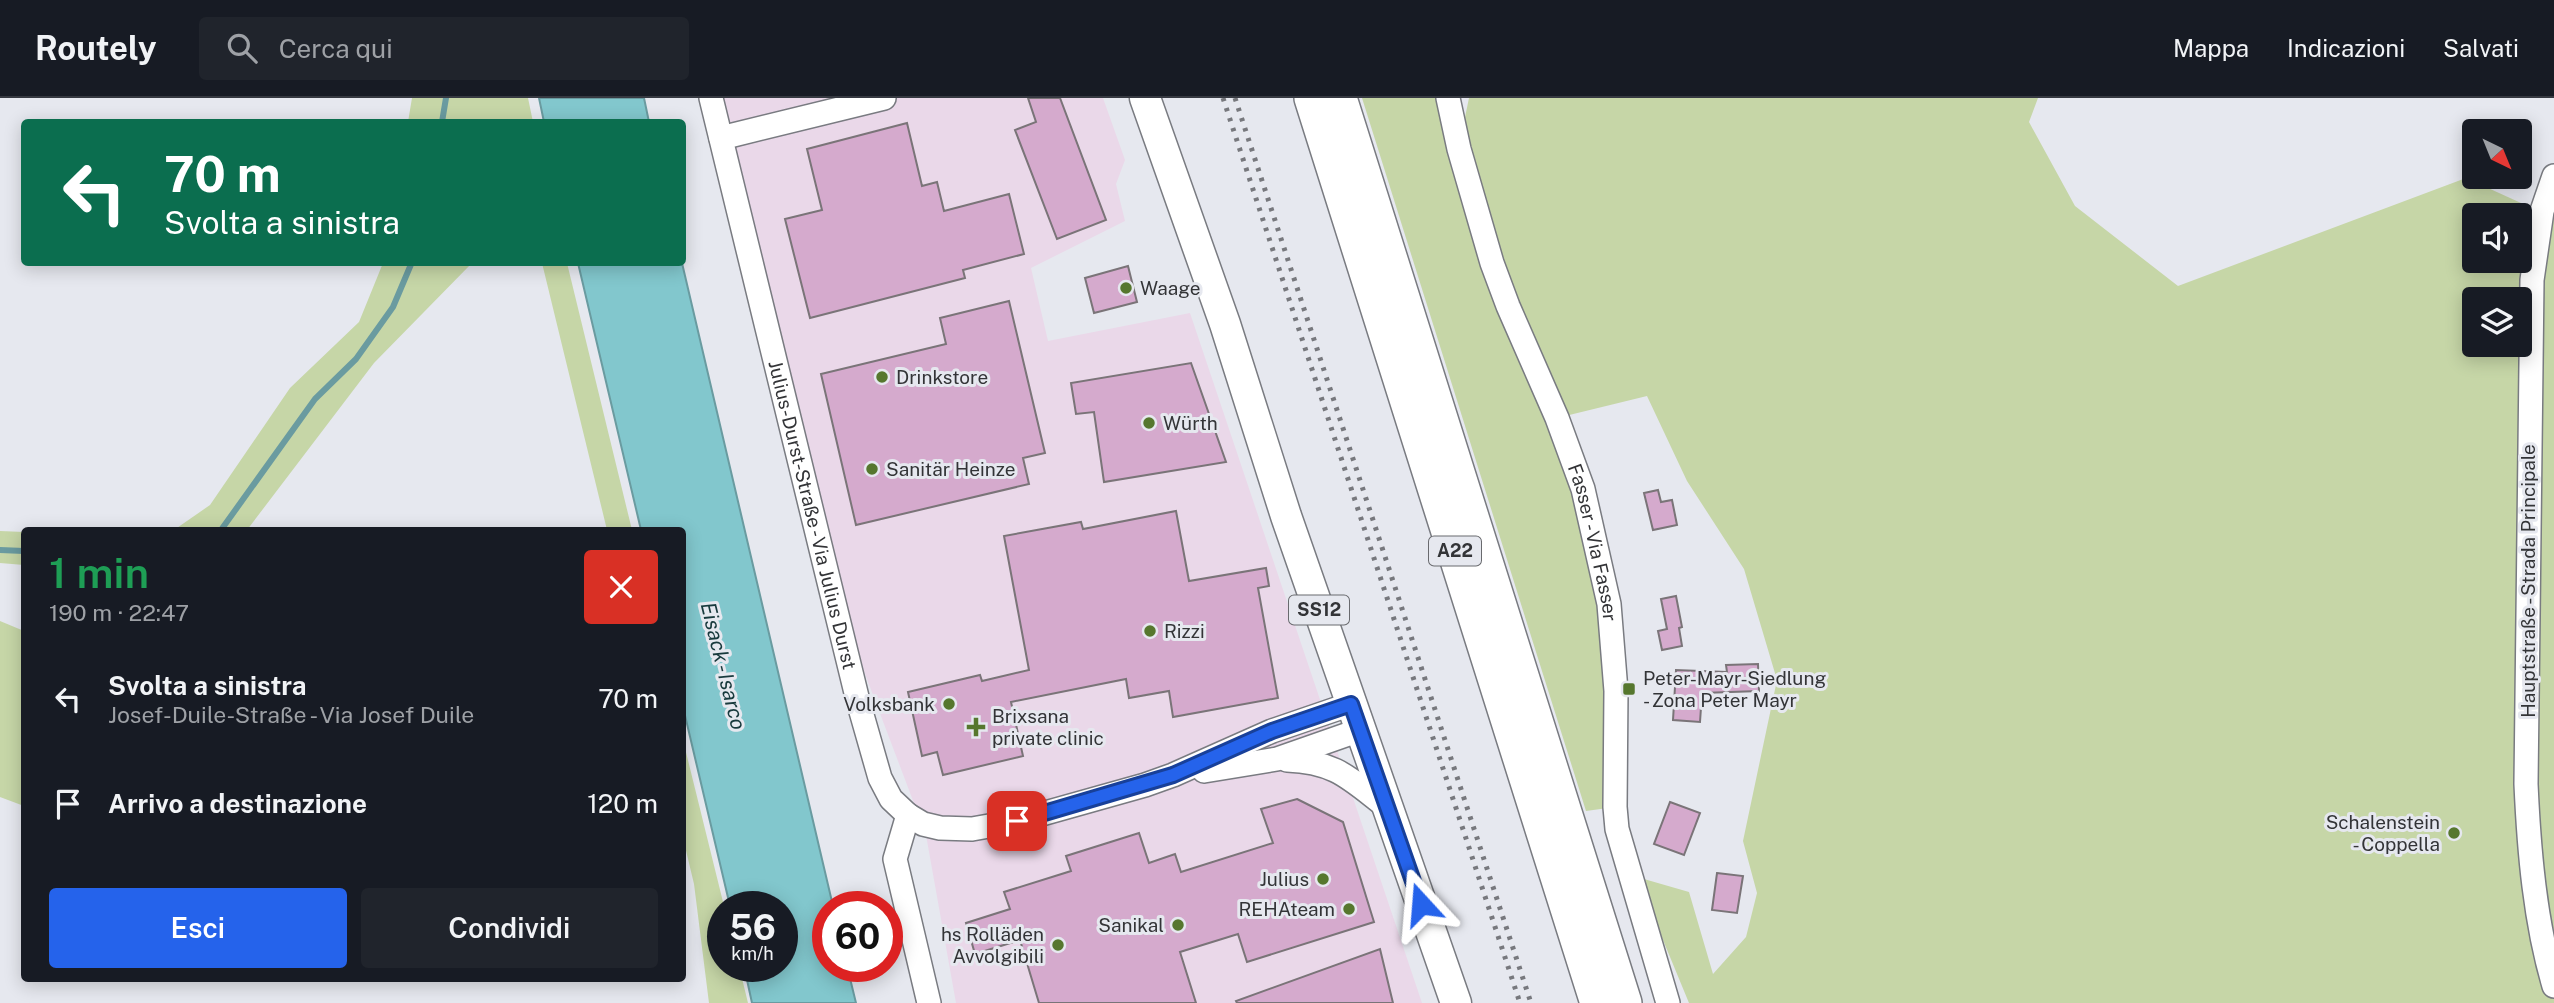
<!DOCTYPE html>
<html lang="it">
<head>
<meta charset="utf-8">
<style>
	:root { --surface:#171b24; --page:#20242c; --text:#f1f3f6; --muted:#9ea1a6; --line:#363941; --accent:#2563eb }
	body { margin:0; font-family:"Public Sans",sans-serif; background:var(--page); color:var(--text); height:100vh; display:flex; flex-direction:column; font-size:26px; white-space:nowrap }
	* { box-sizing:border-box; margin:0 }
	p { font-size:23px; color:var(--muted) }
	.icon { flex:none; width:38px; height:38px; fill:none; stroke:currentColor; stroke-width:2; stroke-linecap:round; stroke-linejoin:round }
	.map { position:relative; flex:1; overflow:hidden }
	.drawer { position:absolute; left:21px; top:429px; width:665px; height:455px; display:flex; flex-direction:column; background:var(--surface); border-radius:7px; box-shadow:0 4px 18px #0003 }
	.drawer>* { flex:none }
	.hud { position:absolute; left:21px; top:21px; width:665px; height:147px; border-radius:7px; box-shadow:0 4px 18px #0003; background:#0b6e4f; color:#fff; overflow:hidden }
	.needle { width:46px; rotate:137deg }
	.controls { position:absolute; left:2462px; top:21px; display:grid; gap:14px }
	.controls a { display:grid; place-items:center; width:70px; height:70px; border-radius:7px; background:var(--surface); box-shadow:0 4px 18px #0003; font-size:35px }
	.speed { position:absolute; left:707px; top:793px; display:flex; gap:14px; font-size:35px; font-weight:700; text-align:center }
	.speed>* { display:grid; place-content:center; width:91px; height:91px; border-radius:50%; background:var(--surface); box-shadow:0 4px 18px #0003; line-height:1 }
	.speed small { font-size:18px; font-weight:400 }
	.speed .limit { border:10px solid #d22; background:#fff; color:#111 }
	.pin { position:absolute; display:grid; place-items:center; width:60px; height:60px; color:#fff; margin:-30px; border-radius:14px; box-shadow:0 4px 10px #0006 }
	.me { position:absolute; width:77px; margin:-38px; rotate:341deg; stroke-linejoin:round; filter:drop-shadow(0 0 5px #0008) }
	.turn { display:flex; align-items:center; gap:24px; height:147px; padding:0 28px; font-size:32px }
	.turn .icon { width:91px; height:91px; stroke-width:2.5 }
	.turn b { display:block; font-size:49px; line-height:60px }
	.round { display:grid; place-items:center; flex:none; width:74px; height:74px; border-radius:7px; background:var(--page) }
	.head { display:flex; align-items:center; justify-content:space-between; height:119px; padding:0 28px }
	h1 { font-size:42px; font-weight:600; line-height:52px; color:#1e9e55 }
	.primary-button { display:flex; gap:14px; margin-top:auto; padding:14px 28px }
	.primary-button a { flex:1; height:80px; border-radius:7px; background:var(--accent); color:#fff; font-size:28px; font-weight:600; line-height:80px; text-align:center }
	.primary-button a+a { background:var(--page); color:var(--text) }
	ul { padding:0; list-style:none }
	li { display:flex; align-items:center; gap:21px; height:105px; padding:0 28px }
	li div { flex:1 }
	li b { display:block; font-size:26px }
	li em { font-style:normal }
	header { display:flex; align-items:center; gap:42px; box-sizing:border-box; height:98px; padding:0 35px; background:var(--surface); border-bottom:2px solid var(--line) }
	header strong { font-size:33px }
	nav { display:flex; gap:38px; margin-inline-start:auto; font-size:24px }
	.search { width:490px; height:63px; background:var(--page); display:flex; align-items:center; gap:18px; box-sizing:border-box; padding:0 24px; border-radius:7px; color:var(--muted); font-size:26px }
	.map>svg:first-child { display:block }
	.industrial { fill:#ead8e9 }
	.green { fill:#c6d6a7; fill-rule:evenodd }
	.water { fill:#82c7cd; stroke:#6a9ba0; stroke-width:2 }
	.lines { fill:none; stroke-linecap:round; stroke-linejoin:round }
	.stream { stroke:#6a9ba0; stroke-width:6 }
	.building { fill:#d5aacd; stroke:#7a7478; stroke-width:2 }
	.minor-casing { stroke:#797b81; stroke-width:26 }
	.major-casing { stroke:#797b81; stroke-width:33 }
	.highway-casing { stroke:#797b81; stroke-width:38 }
	.minor { stroke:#fff; stroke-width:23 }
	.major { stroke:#fff; stroke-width:30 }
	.highway { stroke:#fff; stroke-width:35 }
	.rail { stroke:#77787d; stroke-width:5; stroke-dasharray:3.5 7; stroke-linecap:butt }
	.route-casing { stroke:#184099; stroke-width:18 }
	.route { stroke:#2563eb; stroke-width:12 }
	.poi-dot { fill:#56772e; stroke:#e6e8ef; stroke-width:2.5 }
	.labels { text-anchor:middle; stroke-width:6; stroke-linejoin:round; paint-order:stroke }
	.shield { fill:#e6e8ef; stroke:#696a6e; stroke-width:2 }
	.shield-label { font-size:18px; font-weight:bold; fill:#333437 }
	.poi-label { font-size:19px; fill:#333437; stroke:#e6e8ef; text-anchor:start }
	.street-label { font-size:19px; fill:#333437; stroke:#e6e8ef }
	.water-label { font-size:21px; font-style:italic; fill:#183a3d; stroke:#e6e8ef }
</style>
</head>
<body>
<header>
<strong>Routely</strong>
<div class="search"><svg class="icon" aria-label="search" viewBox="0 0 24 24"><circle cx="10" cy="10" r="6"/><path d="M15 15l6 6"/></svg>Cerca qui</div>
<nav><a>Mappa</a><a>Indicazioni</a><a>Salvati</a></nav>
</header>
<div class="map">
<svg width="2554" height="905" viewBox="0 0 2554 905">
	<rect width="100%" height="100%" fill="#e6e8ef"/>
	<path class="industrial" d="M701 0H1103L1125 62 1116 86 1125 123 1031 170 1048 243 1190 215 1422 905H956L926 737 828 478Z"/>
	<path class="green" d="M412 0H528L533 24H408Z
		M1362 0H1448L1459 48 1469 0H2038L2029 24 2075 108 2178 188 2466 80 2554 120V905H1689L1637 779 1689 794 1713 876 1746 839 1757 795 1743 743 1777 582 1744 471 1687 383 1647 298 1557 320 1609 506 1615 709 1586 713ZM2474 117H2520V163H2474ZM2474 201H2520V247H2474Z
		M383 165H472L374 265 247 432H174L210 407 290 290 359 224Z
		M542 165H567L632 432H607Z
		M0 433 24 434V467L0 465Z
		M0 523 24 533V708L0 699Z
		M682 638 724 808 723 868H739L748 905H709L694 786 683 740Z"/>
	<path class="water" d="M539 0H644L649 24H544Z
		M578 165H682L833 808H828V868H847L856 905H752L744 868H782V808H730L683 609 682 432H641Z"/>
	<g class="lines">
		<path class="stream" d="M442 24 446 0
			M221 432 315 301 356 261 393 209 412 164
			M0 452 24 453"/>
	</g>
	<path class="building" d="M1028 0H1060L1106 122 1057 141 1015 32 1036 24Z
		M907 25 922 88 937 84 944 113 1009 96 1024 156 963 172 965 180 810 220 785 121 822 112 807 51Z
		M1128 168 1137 204 1094 215 1085 180Z
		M1009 203 1045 355 1023 360 1029 386 856 427 821 276 946 246 940 220Z
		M1191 265 1226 364 1104 384 1094 314 1076 316 1071 285Z
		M1658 392 1661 404 1672 402 1677 427 1653 432 1644 395Z
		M1176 413 1189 483 1266 470 1269 488 1258 490 1278 600 1173 619 1169 593 1129 600 1126 581 1011 604 1023 658 943 677 937 654 922 658 908 594 980 577 982 583 1029 572 1004 438 1081 424 1083 431Z
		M1676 498 1682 529 1679 530 1682 548 1662 552 1658 533 1667 531 1661 501Z
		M1758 566 1759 593 1702 595 1700 624 1673 622 1676 572 1727 574 1726 567Z
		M1297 701 1343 724 1374 824 1247 864 1238 836 1180 854 1196 905H1039L1020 842 975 856 966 825 1010 811 1004 794 1071 773 1066 758 1139 735 1149 765 1175 756 1181 774 1273 745 1261 711Z
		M1670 704 1700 715 1684 757 1654 746Z
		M1717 775 1743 778 1737 815 1712 812Z
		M1380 851 1393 905H1237L1236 903Z"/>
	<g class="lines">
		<g class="minor-casing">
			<g id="minor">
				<path id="s1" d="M711 0 858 603 880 680 891 701 908 717 923 726 940 730 972 731 1017 723 1145 687 1173 677 1272 633 1351 606"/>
				<path id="s2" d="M1448 0 1459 51 1492 165 1508 208 1557 320 1583 391 1609 506 1616 593 1615 709 1617 731 1668 905"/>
				<path d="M721 40 884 0"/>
				<path d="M2554 78 2542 113 2532 182 2526 686C2529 753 2535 824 2554 888"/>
				<path d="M1287 662C1337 664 1350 681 1388 710"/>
				<path d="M1204 673 1277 661 1360 632"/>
				<path d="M908 717 895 761 929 905"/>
			</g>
		</g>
		<g class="major-casing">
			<path id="major" d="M1145 0 1225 226 1286 418 1456 905"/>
		</g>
		<g class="highway-casing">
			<path id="highway" d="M1312 0 1598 905
				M1339 0 1624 905"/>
		</g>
		<use href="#minor" class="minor"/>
		<use href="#major" class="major"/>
		<use href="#highway" class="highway"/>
		<path class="rail" d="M1223 0 1520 905
			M1235 0 1531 905"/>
	</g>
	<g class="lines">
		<g class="route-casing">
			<path id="route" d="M1017 723 1173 677 1272 633 1351 606 1421 806"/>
		</g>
		<use href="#route" class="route"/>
	</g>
	<g class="poi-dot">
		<circle cx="1126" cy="190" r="7"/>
		<circle cx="882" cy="279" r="7"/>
		<circle cx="1149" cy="325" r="7"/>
		<circle cx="872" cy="371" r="7"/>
		<circle cx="1150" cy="533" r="7"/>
		<rect x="1622" y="584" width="14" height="14" rx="3.5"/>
		<circle cx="949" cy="606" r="7"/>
		<path d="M972.5 618.5h7v7h7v7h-7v7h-7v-7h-7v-7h7z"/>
		<circle cx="2454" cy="735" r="7"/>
		<circle cx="1323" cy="781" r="7"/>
		<circle cx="1349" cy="811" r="7"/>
		<circle cx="1178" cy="827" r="7"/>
		<circle cx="1058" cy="847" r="7"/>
	</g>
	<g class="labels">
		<g class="shield">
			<rect x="1429" y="438.5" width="52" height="29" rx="5"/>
			<rect x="1289" y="497.5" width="60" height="29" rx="5"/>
		</g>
		<g class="shield-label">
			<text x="1455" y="459">A22</text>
			<text x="1319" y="518">SS12</text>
		</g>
		<g class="poi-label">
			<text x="1140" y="197">Waage</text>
			<text x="896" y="286">Drinkstore</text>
			<text x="1163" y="332">Würth</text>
			<text x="886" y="378">Sanitär Heinze</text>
			<text x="1164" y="540">Rizzi</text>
			<text x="1643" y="587">Peter-Mayr-Siedlung<tspan x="1643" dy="22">- Zona Peter Mayr</tspan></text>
			<text x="935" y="613" text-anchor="end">Volksbank</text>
			<text x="992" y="625">Brixsana<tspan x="992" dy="22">private clinic</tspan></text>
			<text x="2440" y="731" text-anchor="end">Schalenstein<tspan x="2440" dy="22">- Coppella</tspan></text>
			<text x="1309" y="788" text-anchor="end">Julius</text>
			<text x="1335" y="818" text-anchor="end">REHAteam</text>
			<text x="1164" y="834" text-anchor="end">Sanikal</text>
			<text x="1044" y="843" text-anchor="end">hs Rolläden<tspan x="1044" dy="22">Avvolgibili</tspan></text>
		</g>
		<g class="street-label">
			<text dy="7" stroke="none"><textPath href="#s1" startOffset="429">Julius-Durst-Straße - Via Julius Durst</textPath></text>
			<text dy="7" stroke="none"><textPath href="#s2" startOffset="469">Fasser - Via Fasser</textPath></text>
			<text transform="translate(2528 483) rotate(-90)" y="7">Hauptstraße - Strada Principale</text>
		</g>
		<g class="water-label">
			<text transform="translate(723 568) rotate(76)" y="7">Eisack - Isarco</text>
		</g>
	</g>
</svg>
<div class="controls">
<a><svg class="needle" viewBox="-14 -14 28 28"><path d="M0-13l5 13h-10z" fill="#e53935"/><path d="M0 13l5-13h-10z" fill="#9ea1a6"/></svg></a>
<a><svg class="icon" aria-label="sound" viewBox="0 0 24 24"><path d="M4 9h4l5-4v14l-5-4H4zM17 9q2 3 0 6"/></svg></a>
<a><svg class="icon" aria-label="layers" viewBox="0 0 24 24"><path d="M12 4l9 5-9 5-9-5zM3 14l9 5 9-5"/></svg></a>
</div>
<div class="speed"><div>56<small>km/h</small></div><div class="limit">60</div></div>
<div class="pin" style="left:1017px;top:723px;background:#d93025"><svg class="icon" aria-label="arrive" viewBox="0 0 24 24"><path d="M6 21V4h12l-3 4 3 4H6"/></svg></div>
<svg class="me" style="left:1421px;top:806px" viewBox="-20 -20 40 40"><path d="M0-17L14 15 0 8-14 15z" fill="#2563eb" stroke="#fff" stroke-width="4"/></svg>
<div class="hud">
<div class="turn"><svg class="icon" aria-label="left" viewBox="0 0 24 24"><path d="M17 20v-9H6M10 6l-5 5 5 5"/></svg><div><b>70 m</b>Svolta a sinistra</div></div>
</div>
<section class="drawer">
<div class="head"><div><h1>1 min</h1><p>190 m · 22:47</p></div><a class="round" style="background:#d93025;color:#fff"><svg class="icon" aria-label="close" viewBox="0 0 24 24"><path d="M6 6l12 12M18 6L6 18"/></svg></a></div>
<ul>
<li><svg class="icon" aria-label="left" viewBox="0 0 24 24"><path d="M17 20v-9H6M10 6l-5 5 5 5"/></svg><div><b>Svolta a sinistra</b><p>Josef-Duile-Straße - Via Josef Duile</p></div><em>70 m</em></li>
<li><svg class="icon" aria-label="arrive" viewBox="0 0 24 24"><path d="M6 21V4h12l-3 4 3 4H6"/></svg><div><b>Arrivo a destinazione</b></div><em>120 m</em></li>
</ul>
<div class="primary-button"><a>Esci</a><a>Condividi</a></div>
</section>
</div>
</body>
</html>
